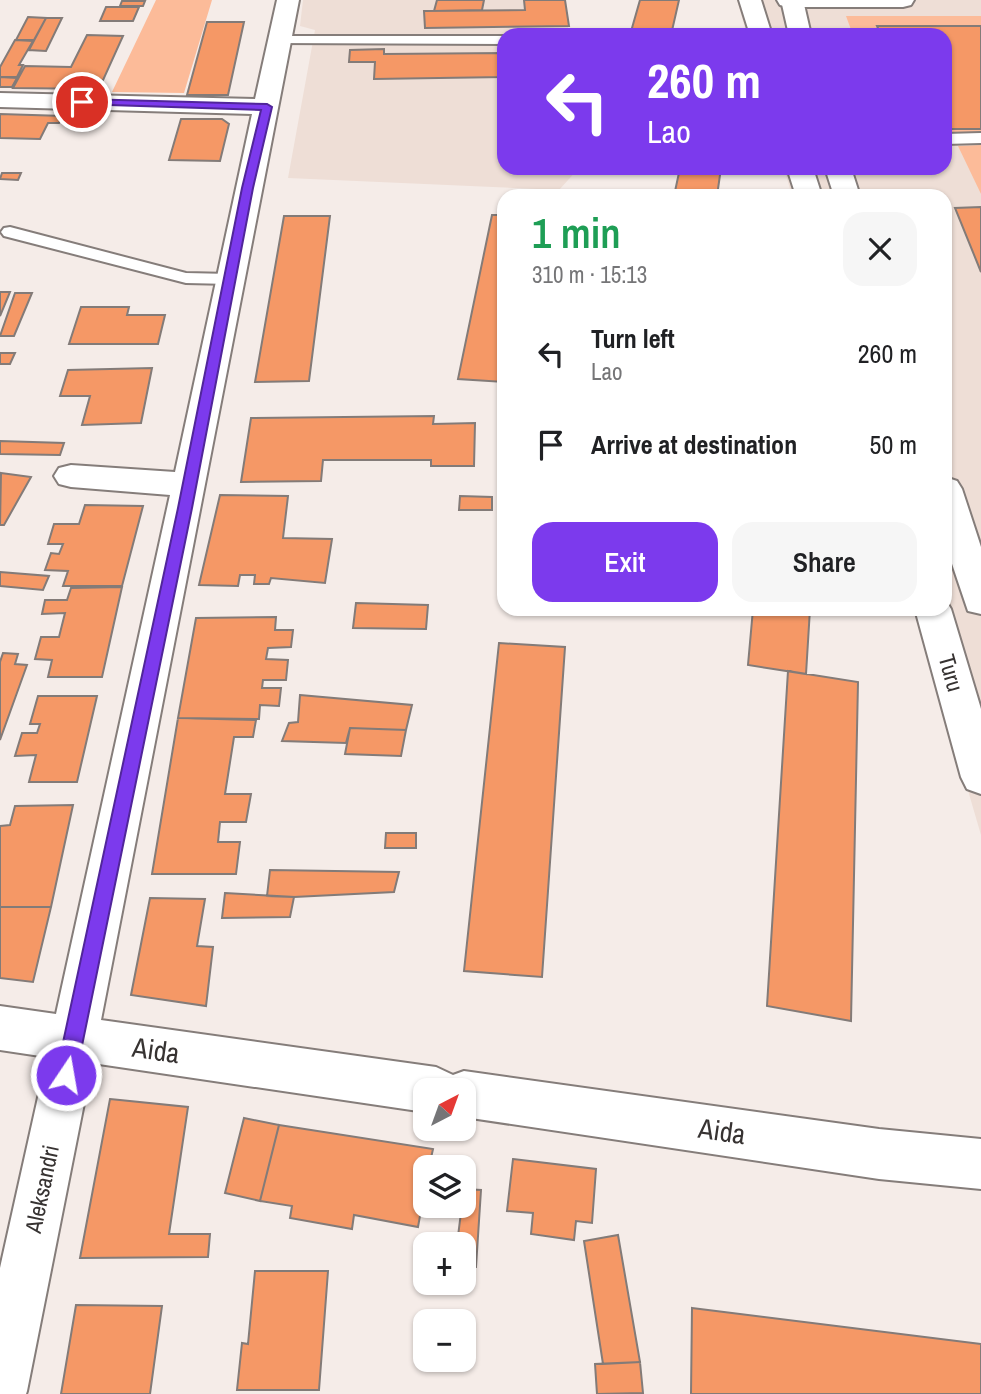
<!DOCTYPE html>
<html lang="en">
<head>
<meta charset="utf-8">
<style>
	:root { --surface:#fff; --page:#f6f6f6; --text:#202124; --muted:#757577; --accent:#7c3aed }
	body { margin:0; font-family:"Archivo Narrow",sans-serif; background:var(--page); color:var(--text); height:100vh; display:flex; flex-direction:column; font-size:26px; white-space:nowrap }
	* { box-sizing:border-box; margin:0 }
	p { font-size:23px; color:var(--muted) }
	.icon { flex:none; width:38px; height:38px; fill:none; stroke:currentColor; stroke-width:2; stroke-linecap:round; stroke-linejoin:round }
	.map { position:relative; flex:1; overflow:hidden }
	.details { position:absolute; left:497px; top:189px; width:455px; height:427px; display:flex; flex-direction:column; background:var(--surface); border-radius:21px; box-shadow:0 2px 5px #0004 }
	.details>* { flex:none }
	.hud { position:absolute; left:497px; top:28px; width:455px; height:147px; border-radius:21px; box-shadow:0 2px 5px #0004; background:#7c3aed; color:#fff; overflow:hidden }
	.needle { width:46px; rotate:41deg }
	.buttons { position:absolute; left:413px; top:1078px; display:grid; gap:14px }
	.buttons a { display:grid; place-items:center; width:63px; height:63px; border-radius:14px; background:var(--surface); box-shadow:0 2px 5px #0004; font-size:35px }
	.pin { position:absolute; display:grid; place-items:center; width:60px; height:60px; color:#fff; margin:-30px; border:4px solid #fff; border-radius:50%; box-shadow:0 2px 7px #0007 }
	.me { position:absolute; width:77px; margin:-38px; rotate:12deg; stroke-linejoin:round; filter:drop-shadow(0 0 5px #0008) }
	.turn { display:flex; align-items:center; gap:24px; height:147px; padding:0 35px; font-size:32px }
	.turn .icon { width:91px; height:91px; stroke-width:2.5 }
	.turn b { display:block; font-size:49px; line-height:60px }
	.round { display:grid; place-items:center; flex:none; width:74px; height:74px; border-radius:21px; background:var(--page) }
	.headline { display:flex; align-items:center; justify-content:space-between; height:119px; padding:0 35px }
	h1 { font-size:42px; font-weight:600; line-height:52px; color:#1e9e55 }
	.primary-button { display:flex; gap:14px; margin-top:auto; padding:14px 35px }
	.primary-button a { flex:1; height:80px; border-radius:21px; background:var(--accent); color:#fff; font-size:28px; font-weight:600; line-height:80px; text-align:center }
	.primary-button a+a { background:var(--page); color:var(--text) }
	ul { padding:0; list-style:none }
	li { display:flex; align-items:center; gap:21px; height:91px; padding:0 35px }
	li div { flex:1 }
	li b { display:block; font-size:26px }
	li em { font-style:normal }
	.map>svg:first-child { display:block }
	.built { fill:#eeded6 }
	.green { fill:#fcbb99 }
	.building { fill:#f59866; stroke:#837b78; stroke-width:2 }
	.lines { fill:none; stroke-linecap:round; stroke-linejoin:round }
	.service-casing { stroke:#857d7a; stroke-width:4 }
	.minor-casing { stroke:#857d7a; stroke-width:4 }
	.secondary-casing { stroke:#857d7a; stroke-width:4 }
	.service { fill:#fff; fill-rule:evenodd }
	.minor { fill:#fff; fill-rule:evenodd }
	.secondary { fill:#fff; fill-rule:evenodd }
	.route { fill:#7c3aed; stroke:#51269a; stroke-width:2 }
	.labels { text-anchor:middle; stroke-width:7; stroke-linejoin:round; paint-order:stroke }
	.street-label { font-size:23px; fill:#373332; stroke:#fff }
	.near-street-label { font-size:28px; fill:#373332; stroke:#fff }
</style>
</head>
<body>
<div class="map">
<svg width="981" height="1394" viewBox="0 0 981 1394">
	<rect width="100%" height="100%" fill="#f5ece8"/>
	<path class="built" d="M303 0H565L569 35H504V168H579L559 190 288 178 315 30 300 26Z
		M737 0H981V835L915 609H945V196H792L784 168H945V35H747Z"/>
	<path class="green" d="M156 0H212L184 93 112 92Z
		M846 16H981V136H945V35H853Z
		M981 145V194L958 146Z"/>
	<path class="building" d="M437 0H484L482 10 434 11Z
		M524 0H565L569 26 425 28 424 11 525 10Z
		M640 0H679L671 35H630Z
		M122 1H145L143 6H120Z
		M106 7H139L133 21H100Z
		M28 17 46 18 34 40H16Z
		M46 18H62L46 51 29 50Z
		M207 22H244L228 95H187Z
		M877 26H981V129H945V35H881Z
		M87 35 123 36 99 89 13 88 25 66 71 67Z
		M15 40 33 41 19 65H23L17 77H0V67Z
		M384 49V54L504 53V77L374 79 375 62H349L350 50Z
		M0 77 17 78 12 87H0Z
		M0 114 63 116 59 123H48L40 139 0 138Z
		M181 119H222L229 124 220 161 169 160Z
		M680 168H721L717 196H674Z
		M2 173H21L18 180 0 179Z
		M981 207V272L955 208Z
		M492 215H504V382L458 379Z
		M284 216H330L309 381 255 382Z
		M0 292H10L0 316Z
		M15 293H32L14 336H0Z
		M81 307H129L127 315H165L158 344H69Z
		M0 353H15L10 364H0Z
		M152 368 141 423 82 425 90 396H60L68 370Z
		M434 416 433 424 475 423 474 466H431V460H323L321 481 241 482 251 418Z
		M0 441 64 443 60 455 0 454Z
		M1 473 31 477 4 525H0Z
		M220 495 288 496 283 538 332 539 325 583 271 578 269 584H254L255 575H240L238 586 199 585Z
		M460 496 492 497V510H459Z
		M85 505 143 506 122 586H63L68 571 45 570 51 553 59 554 63 544H48L54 524H79Z
		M0 572 49 576 43 590 0 586Z
		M122 587 102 677H48L52 660 35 659 41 637H59L65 613 42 614 45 600H67L71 588Z
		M356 603 428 605 426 629 353 628Z
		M753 609H810L806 674 748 665Z
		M276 617 275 630H293L291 647 268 648 266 659 288 660 286 680H263L262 688H281L279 706 260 705 259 719 178 718 196 618Z
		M499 643 565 647 542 977 464 971Z
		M3 653 18 654 15 664 27 665 0 740V662Z
		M788 671 858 682 851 1021 767 1006Z
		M300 695 412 705 406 730 350 728 346 743 282 741 289 723 298 722Z
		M38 696H97L77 782H29L36 755 15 756 22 733H37L40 724H30Z
		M178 718 256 720 253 737H234L225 794H251L246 822H220L218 842H240L236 874H152Z
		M350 728 406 730 401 756 345 754Z
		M73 805 51 907H0V826L10 825 15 806Z
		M386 833H416V848H385Z
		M270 870 399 872 394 892 294 897 267 896Z
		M225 893 294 897 290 917 222 918Z
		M150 898 205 899 197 946 213 947 206 1006 131 995Z
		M0 907H51L33 982 0 978Z
		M110 1099 188 1107 169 1234H210L208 1257 80 1258Z
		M244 1118 279 1125 260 1201 225 1193Z
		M279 1125 433 1149 429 1167H425V1188L418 1227 354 1215 352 1229 290 1218 292 1206 260 1201Z
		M513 1159 596 1169 592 1223 576 1221 574 1240 531 1234 533 1213 507 1211Z
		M464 1189 481 1190 476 1267 464 1266V1244H457Z
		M618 1235 640 1362 603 1364 584 1241Z
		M255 1271H328L319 1390H237L242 1343 248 1344Z
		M76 1305 162 1306 150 1394H61Z
		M692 1308 981 1344V1394H691Z
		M640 1362 643 1393 597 1394 595 1364Z"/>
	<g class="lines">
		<g class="service-casing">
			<path id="service" d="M280 36H504V44L275 43 273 40 275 37Z
				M981 133V143L945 144V134Z
				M10 227 186 273 230 274 239 279 230 284 186 283 4 236 1 232 4 228Z"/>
		</g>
		<g class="minor-casing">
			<path id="minor" d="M277 0H299L101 1020 436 1067 453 1075 464 1071 879 1129 981 1139V1189L879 1179 464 1117V1090H425V1112L92 1063 27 1391 26 1394H0V1268L47 1057 0 1050V1006L56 1014 170 495 71 487 59 484 54 476 59 468 71 465 175 472 252 114 0 107V93L255 99Z
				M777 0H914L911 5 903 7H788L780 5Z"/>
		</g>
		<g class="secondary-casing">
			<path id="secondary" d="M739 0H761L772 35H750Z
				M781 0H803L811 35H789Z
				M787 168H813L822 196H796Z
				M825 168H851L860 196H834Z
				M945 477 957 481 962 489 981 547V614L968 611 945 543Z
				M945 599 951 609 981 709V794L967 789 961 777 915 609H945Z"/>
		</g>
		<use href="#service" class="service"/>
		<use href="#minor" class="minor"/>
		<use href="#secondary" class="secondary"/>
	</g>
	<path class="route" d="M82 99 267 104 272 107 253 188 192 508 76 1075 73 1081 66 1084 59 1081 56 1075 178 508 242 188 261 110 79 104V100Z"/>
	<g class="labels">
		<g class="street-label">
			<text transform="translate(951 673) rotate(74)" y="8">Turu</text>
			<text transform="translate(42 1189) rotate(-78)" y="8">Aleksandri</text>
		</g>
		<g class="near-street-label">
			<text transform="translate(156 1050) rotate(8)" y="10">Aida</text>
			<text transform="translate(722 1131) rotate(8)" y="10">Aida</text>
		</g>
	</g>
</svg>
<div class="buttons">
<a><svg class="needle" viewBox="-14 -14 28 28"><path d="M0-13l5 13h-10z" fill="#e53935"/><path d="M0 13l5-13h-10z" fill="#757577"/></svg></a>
<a><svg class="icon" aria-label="layers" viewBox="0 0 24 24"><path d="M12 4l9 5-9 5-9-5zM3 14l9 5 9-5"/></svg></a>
<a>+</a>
<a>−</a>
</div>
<div class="pin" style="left:82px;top:102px;background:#d93025"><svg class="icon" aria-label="arrive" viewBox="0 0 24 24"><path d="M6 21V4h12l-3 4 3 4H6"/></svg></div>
<svg class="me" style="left:66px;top:1075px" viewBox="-20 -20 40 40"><circle r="17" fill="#7c3aed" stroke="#fff" stroke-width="3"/><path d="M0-11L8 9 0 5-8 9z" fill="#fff"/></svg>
<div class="hud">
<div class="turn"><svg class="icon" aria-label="left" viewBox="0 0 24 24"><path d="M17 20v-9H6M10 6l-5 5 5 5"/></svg><div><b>260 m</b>Lao</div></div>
</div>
<section class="details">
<div class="headline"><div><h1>1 min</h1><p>310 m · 15:13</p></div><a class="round"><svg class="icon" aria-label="close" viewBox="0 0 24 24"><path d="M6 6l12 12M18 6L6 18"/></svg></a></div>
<ul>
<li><svg class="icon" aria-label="left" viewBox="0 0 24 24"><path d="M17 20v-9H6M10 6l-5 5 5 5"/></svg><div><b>Turn left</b><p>Lao</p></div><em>260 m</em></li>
<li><svg class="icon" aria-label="arrive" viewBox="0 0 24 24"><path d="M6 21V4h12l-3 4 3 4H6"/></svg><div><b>Arrive at destination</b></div><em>50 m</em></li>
</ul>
<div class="primary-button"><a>Exit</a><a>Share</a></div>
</section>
</div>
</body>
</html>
